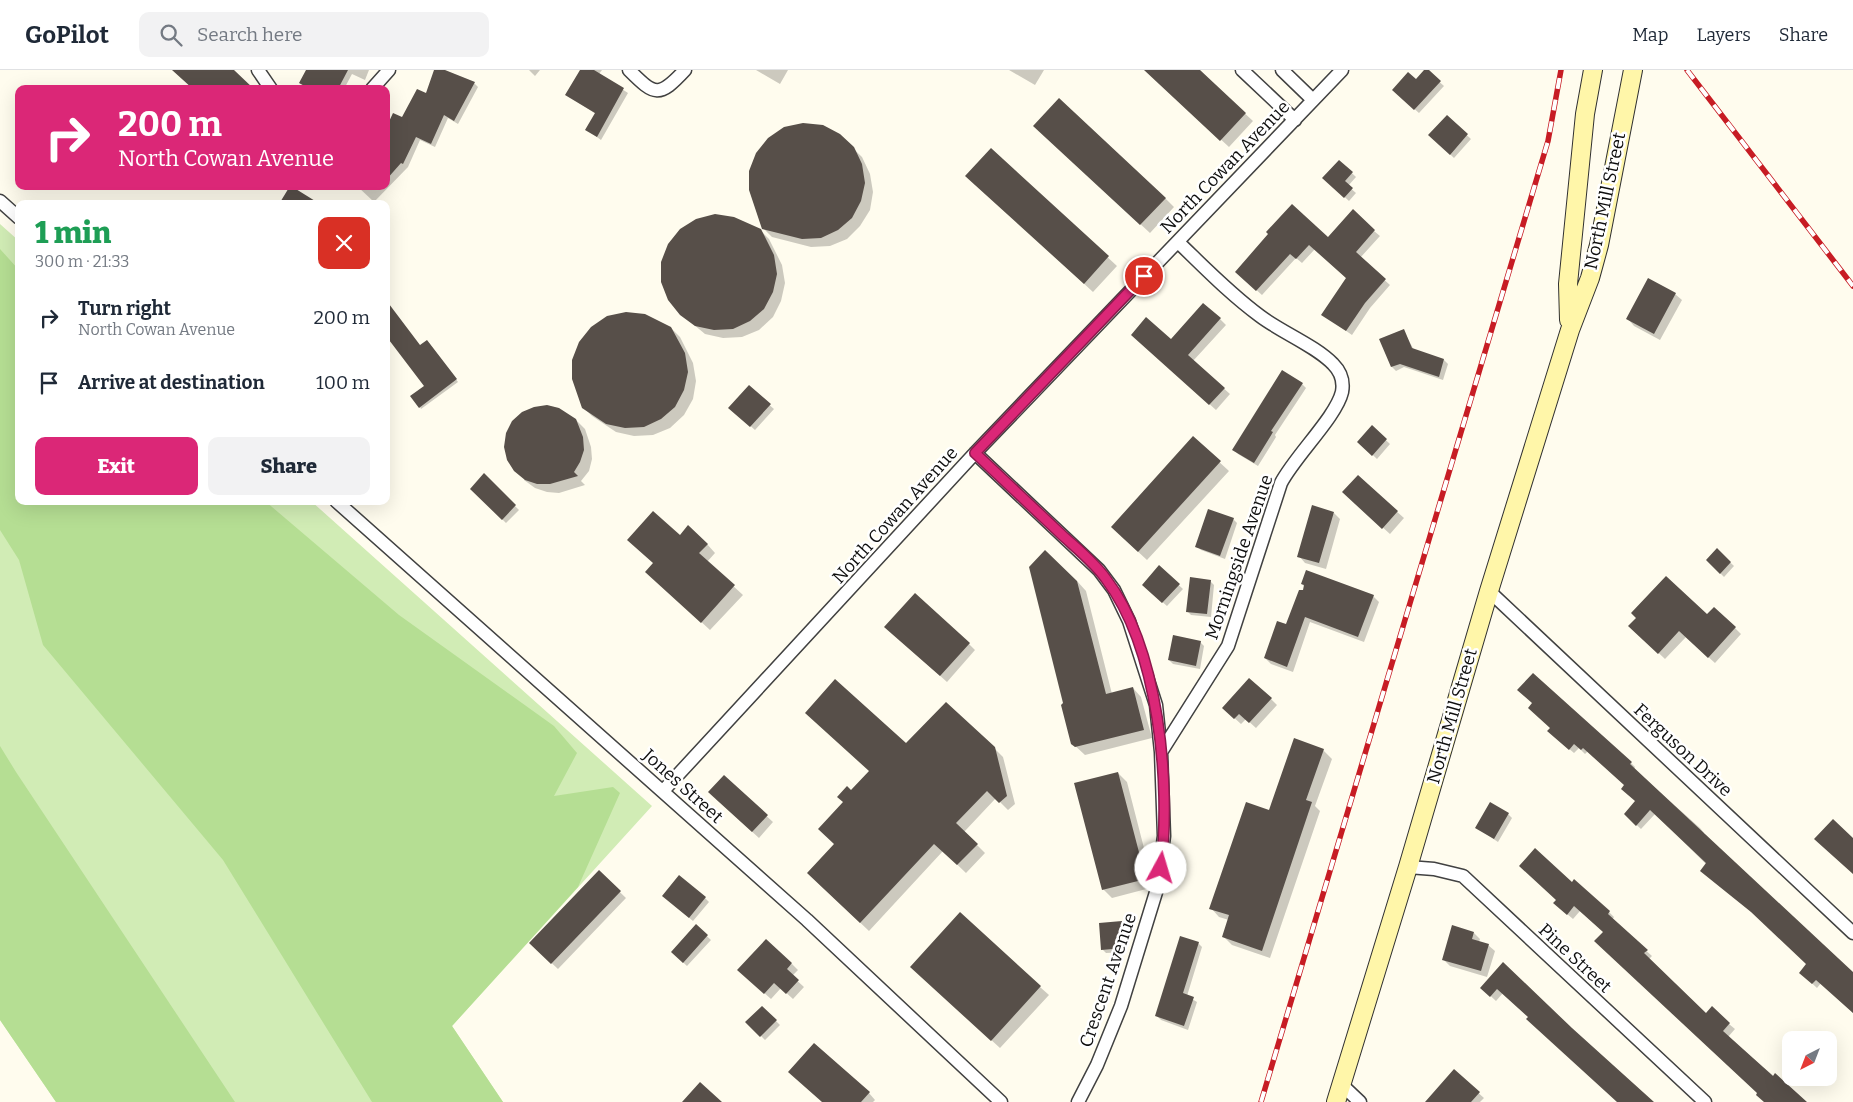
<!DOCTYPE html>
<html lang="en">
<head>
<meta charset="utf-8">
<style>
	:root { --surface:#fff; --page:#f2f2f3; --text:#1f2937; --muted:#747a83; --line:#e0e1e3; --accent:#db2777 }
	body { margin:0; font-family:Bitter,serif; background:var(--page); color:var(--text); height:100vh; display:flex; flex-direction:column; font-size:19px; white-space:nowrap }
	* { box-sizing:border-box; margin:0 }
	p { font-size:16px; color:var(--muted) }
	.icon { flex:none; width:28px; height:28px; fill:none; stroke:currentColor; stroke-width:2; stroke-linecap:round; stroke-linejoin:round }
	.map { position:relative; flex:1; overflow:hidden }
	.panel { position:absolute; left:15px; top:130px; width:375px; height:305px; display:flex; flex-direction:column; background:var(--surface); border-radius:10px; box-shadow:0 5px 20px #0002 }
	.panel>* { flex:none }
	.banner { position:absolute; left:15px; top:15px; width:375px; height:105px; border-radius:10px; box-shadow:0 5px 20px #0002; background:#db2777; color:#fff; overflow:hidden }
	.needle { width:32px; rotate:222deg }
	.buttons { position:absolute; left:1782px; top:961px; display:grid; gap:10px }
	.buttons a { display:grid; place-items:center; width:55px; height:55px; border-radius:10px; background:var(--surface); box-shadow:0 5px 20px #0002; font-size:25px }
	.pin { position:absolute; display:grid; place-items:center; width:42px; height:42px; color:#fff; margin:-21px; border:2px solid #fff; border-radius:50%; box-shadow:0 1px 5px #0007 }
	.me { position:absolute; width:55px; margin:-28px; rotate:6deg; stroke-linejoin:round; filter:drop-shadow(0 0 4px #0008) }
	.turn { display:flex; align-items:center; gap:18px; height:105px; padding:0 20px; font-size:22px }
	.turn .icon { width:65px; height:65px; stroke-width:2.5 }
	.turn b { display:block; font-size:35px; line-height:42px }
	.round { display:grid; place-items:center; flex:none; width:52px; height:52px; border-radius:10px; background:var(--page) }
	.overview { display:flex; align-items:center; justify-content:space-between; height:85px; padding:0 20px }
	h1 { font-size:30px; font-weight:800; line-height:38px; color:#1e9e55 }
	.cta { display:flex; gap:10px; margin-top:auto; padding:10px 20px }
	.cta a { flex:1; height:58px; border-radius:10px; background:var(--accent); color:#fff; font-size:20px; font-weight:800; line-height:58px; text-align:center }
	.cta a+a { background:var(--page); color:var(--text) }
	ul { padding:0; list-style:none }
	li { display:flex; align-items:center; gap:15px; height:65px; padding:0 20px }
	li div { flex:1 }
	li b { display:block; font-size:19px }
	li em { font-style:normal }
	header { display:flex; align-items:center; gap:30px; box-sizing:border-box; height:70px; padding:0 25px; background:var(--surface); border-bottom:1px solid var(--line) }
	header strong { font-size:24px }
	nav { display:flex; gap:28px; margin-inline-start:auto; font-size:18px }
	.search { width:350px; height:45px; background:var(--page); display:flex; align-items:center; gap:12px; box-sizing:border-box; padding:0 18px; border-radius:10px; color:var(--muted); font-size:19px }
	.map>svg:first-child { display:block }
	.green { fill:#d1ecb5 }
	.forest { fill:#b5de93 }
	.shadow { fill:#0003 }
	.building { fill:#574f49 }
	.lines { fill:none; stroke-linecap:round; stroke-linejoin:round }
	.minor-casing { stroke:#414141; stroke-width:15 }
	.secondary-casing { stroke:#303030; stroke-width:20 }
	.minor { stroke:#fff; stroke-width:12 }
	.secondary { stroke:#fff6a9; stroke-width:18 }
	.rail-casing { stroke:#c71c24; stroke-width:5.5 }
	.rail { stroke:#fff; stroke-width:4; stroke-dasharray:11; stroke-linecap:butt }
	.route-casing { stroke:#8e194d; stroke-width:12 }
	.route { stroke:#db2777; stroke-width:9 }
	.labels { text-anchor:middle; stroke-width:5; stroke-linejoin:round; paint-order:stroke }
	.street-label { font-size:18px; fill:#0e0e0e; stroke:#fff }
</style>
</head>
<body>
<header>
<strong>GoPilot</strong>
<div class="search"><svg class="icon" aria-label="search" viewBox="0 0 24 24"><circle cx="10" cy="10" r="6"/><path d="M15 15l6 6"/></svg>Search here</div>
<nav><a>Map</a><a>Layers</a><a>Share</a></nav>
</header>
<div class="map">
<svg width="1853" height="1032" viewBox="0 0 1853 1032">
	<rect width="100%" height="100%" fill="#fffcee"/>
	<path class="green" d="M0 154 19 171V431H311L652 736 452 956 503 1032H56L0 950Z"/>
	<path class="forest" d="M0 179 19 200V431H265L399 545 554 656 577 683 554 726 613 717 620 723 578 817 452 956 503 1032H372L223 790 43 575 19 490 0 460Z
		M0 676 16 702 235 1032H56L0 950Z"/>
	<path class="shadow" d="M308 0H369L365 10 352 4 344 19H309L301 13Z
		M436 0 474 13 478 17 458 54 448 48 435 77 420 70 408 97 374 132 357 116H386V61L403 49 426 25Z
		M529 0H540L535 6Z
		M582 0H602L599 4 628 23 601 70 587 60 596 44 567 25Z
		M756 0H788L780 14Z
		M1009 0H1044L1035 15Z
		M1145 0H1198L1253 51 1229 77Z
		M1426 0 1444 16 1419 43 1393 20 1416 11Z
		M1447 47 1471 69 1454 88 1430 65Z
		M1043 64 1165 128 1174 137 1150 163Z
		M839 65 862 87 870 104 873 122 870 140 860 156 847 169 830 176 811 177 772 167 763 158Z
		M991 79 1117 196 1093 222 976 114Z
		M1339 91 1356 107 1348 116 1356 123 1349 131 1324 108Z
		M760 160 769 169 782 195 785 213 781 231 773 247 759 260 742 267 723 268 705 264 681 244Z
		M1374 161 1380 166 1360 188 1390 215 1370 238 1352 265 1323 245 1347 209 1315 179 1302 193 1296 188 1262 225 1242 207 1270 164 1328 169Z
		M1675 224 1682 230 1660 270 1634 256 1628 249Z
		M1220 249 1226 255 1193 291 1230 324 1216 340 1138 270 1171 271Z
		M671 258 680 267 693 293 696 311 693 329 684 345 670 358 653 365 634 366 616 362 592 346 583 337Z
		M1403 260 1414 280 1444 290 1448 294 1443 310 1404 297 1396 301 1392 297 1381 270Z
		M429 273 458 312 421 339 420 337 425 316 420 277Z
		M1302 314 1306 318 1275 365 1276 367 1258 396 1238 384 1234 380Z
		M749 317 774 339 755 360 730 338Z
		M576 350 585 359 591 377 592 389 589 401 581 411 585 415 559 423 547 422 535 418 524 410Z
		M1372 357 1390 374 1377 389 1359 372Z
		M1193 368 1229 401 1147 490 1121 466Z
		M484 405 519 440 506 453 472 419Z
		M1358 407 1404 448 1390 464 1350 428Z
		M1334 443 1340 449 1326 499 1305 493 1299 486Z
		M1233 449 1237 453 1225 489 1201 480 1196 476Z
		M680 466 707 474 715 483 707 492 743 525 710 560 656 510 654 494Z
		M1717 480 1734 496 1724 507 1707 490Z
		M1159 497 1183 519 1167 536 1143 515Z
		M1077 511 1086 521 1112 624 1133 618 1141 627 1152 668 1085 685 1072 673 1064 633Z
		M1210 511 1214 515 1211 547 1191 545 1187 541Z
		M1302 514 1373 526 1379 532 1364 572 1310 552 1293 602 1271 594 1265 588 1287 556 1304 521 1305 517Z
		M1707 546 1735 558 1741 564 1715 593 1686 567 1665 589 1630 556Z
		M892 563 969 574 975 580 947 612Z
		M1200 572 1204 576 1200 599 1173 594 1169 590Z
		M1271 629 1277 635 1256 658 1246 649 1241 654 1230 644Z
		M1553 665 1631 693 1635 697 1634 699 1700 758 1704 763 1703 764 1853 903V943L1821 913 1817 918 1801 903 1808 894 1655 744 1641 759 1629 748 1637 731 1626 716 1588 681 1585 684 1579 678 1574 683Z
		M906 675 994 678 1003 687 1015 734 1008 740 996 728 964 762 985 783 966 803 943 781 869 861 817 812 836 774 844 732 851 722Z
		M1323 680 1332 689 1315 736 1320 741 1270 888 1232 875 1223 866 1229 850 1219 847 1211 838 1270 741Z
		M1118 703 1127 712 1154 817 1112 828 1103 819Z
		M724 707 773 752 759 768 716 729Z
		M1508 744 1512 748 1498 772 1477 758Z
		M599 802 626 828 558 899 530 873Z
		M1572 814 1609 842 1614 847 1612 850 1652 886 1649 889 1706 945 1712 938 1729 954 1735 959 1728 967 1804 1032H1768L1604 862 1580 841 1573 849 1560 838Z
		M705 828 709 832 693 851 668 830Z
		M1121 852 1125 856 1127 882 1106 883 1102 879Z
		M696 856 711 870 687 896 672 882Z
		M1474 863 1480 869 1479 872 1488 875 1495 881 1487 907 1450 896 1443 889Z
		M1198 873 1202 877 1187 926 1197 932 1188 960 1161 950 1157 946Z
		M792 894 798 900 792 906 804 917 793 929 781 918 771 929 745 906Z
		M1503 894 1571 959 1652 1032H1620L1503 923 1496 931 1482 918Z
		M920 905 1040 917 1049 925 1000 978Z
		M762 937 780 955 765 970 747 952Z
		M815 974 869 1023 875 1030 873 1032H823Z
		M1454 1001 1484 1028 1480 1032H1426Z"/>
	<path class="building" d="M172 0H234L254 19H193Z
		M306 0H348L338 19H310L299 13Z
		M434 0H445L475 12 454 51 444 45 431 74 416 67 403 94 401 93 386 110V58L393 43 402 47 417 19 426 23Z
		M580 0H594L624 18 597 67 585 60 595 43 565 25Z
		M1144 0H1200L1246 43 1220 71Z
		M1424 0H1429L1441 11 1414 40 1392 20 1408 2 1416 9Z
		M1059 28 1166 128 1140 155 1033 56Z
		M1447 45 1468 64 1450 85 1428 65Z
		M803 53 823 55 840 64 854 77 862 94 865 113 861 131 852 148 838 160 821 168 802 169 762 159 749 120V101L756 83 768 68 784 57Z
		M991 78 1109 186 1084 214 965 106Z
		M1339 90 1353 102 1345 111 1353 118 1344 128 1322 108Z
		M290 116H291L320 134H279Z
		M1292 134 1328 167 1353 139 1375 160 1356 182 1386 209 1365 233 1346 261 1321 245 1346 208 1309 175 1296 189 1290 184 1256 221 1235 202 1268 164 1266 162Z
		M715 144 734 147 761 159 774 185 777 204 773 222 764 239 750 251 733 259 714 260 695 256 680 245 668 230 661 212V192L668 174 680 159 696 149Z
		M1648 208 1676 223 1654 264 1626 249Z
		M386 230 420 275 427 270 457 309 419 338 410 326 424 316 386 266Z
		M1203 233 1221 248 1188 285 1225 318 1209 335 1131 265 1146 247 1171 269Z
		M626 242 645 244 671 257 685 283 688 302 684 320 675 337 661 349 644 357 625 358 606 354 582 338 572 309V290L579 272 591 257 607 246Z
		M1404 259 1412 278 1444 289 1439 307 1400 294 1391 297 1379 269Z
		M1282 300 1303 313 1271 361 1273 362 1254 393 1232 380Z
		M749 315 771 334 750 357 728 338Z
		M547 335 559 338 576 349 583 367 584 380 580 392 574 402 578 406 550 414H537L525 410 514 401 507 390 504 377 506 363 512 351 522 342 534 337Z
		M1372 355 1387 369 1372 386 1357 372Z
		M1193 366 1221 391 1138 482 1111 457Z
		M484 403 516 435 502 450 470 419Z
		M1358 405 1398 441 1382 459 1342 422Z
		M1312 435 1334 442 1319 493 1297 487Z
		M1208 439 1234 448 1220 486 1195 477Z
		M653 441 680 465 688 455 708 474 699 483 735 515 701 553 645 502 653 493 627 470Z
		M1717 478 1731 492 1720 504 1706 490Z
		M1045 480 1077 511 1106 624 1133 617 1144 660 1075 677 1071 674 1061 635 1063 633 1029 497Z
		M1159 495 1180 514 1162 533 1142 515Z
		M1306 500 1374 525 1358 567 1305 547 1287 597 1264 588 1277 551 1286 554 1299 520H1303L1304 515 1301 514Z
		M1666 506 1707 544 1714 537 1736 557 1708 588 1679 561 1658 584 1628 556 1636 548 1631 543Z
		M1190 507 1211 510 1207 544 1186 542Z
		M915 523 970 573 940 606 884 557Z
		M1173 565 1201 571 1196 596 1168 590Z
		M1533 603 1632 692 1630 694 1853 902V943L1816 910 1812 914 1799 903 1806 894 1751 842 1700 801 1706 793 1650 740 1636 756 1624 744 1635 731 1621 719 1624 715 1583 678 1581 680 1574 674 1569 680 1547 661 1550 658 1528 638 1532 633 1517 620Z
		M1249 608 1272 628 1249 653 1239 644 1234 649 1222 638Z
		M835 609 906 673 946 632 995 677 1007 726 999 733 987 721 956 753 978 774 957 795 934 774 860 853 807 803 834 774 818 759 843 732 837 727 847 716 851 720 869 701 805 643Z
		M1294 668 1324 679 1306 730 1312 732 1262 881 1222 867 1229 845 1209 839 1246 732 1269 740Z
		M1118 702 1146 809 1102 820 1074 713Z
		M724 705 768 745 752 762 708 722Z
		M1490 732 1509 743 1494 769 1475 758Z
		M1833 749 1853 768V804L1814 769Z
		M1535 778 1572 812 1574 809 1610 841 1608 844 1648 880 1644 883 1706 943 1712 936 1730 953 1723 961 1773 1006 1775 1003 1807 1032H1764L1756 1025 1757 1023 1594 871 1603 862 1574 836 1567 845 1553 833 1556 830 1519 796Z
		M599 800 621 821 551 894 529 873Z
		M679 805 706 827 689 848 662 826Z
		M960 842 1041 916 991 971 910 897Z
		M1122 851 1124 878 1101 880 1099 853Z
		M696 854 708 865 683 893 671 882Z
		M1452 855 1474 862 1472 869 1489 874 1481 901 1442 890Z
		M1180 866 1199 872 1183 923 1194 927 1184 956 1155 946Z
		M766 869 792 893 787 899 799 910 786 924 774 913 764 924 737 900Z
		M1503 892 1572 958 1654 1032H1617L1526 949 1528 947 1497 919 1490 927 1480 918Z
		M762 936 777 950 760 967 745 952Z
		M814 973 870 1022 861 1032H822L788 1002Z
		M1454 999 1480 1022 1471 1032H1425Z
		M700 1012 722 1032H682Z"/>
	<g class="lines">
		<g class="minor-casing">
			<path id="minor" d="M258 0 271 19
				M629 0C655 26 659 28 685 0
				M1242 0 1295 50
				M1282 0 1313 30
				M372 19 389 0
				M0 131 19 148
				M975 383 1099 500 1114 520 1129 551 1156 635 1161 682 1164 766 1157 819 1121 936 1097 995 1078 1032
				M336 431 807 850 1001 1032
				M1489 521 1853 863
				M1161 682 1228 576 1281 413C1295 386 1336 347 1342 322 1344 311 1340 301 1333 294 1316 276 1281 262 1260 246 1230 224 1204 197 1178 172
				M663 721 975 383 1342 0
				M1408 797 1434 799 1463 806 1705 1032
				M1341 1014 1360 1032"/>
		</g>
		<g class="secondary-casing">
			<path id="secondary" d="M1569 250 1568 214 1585 44 1593 0
				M1336 1032 1408 797 1489 521 1570 260 1590 208 1599 175 1633 0"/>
		</g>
		<use href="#minor" class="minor"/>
		<use href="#secondary" class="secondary"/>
		<g class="rail-casing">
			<path id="rail" d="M1687 0 1853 216
				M1261 1032 1548 71 1561 0"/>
		</g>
		<use href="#rail" class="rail"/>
	</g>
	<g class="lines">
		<g class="route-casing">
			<path id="route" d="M1144 206 975 383C1004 410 1032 437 1061 464 1076 478 1094 492 1106 509 1159 579 1171 713 1161 798"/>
		</g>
		<use href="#route" class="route"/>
	</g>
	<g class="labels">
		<g class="street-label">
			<text transform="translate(1225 97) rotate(-46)" y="6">North Cowan Avenue</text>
			<text transform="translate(1605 131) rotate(-78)" y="6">North Mill Street</text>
			<text transform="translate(895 445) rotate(-48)" y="6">North Cowan Avenue</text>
			<text transform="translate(1239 487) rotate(-71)" y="6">Morningside Avenue</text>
			<text transform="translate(1452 646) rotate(-74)" y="6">North Mill Street</text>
			<text transform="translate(1683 680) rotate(43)" y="6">Ferguson Drive</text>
			<text transform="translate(683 716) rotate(42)" y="6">Jones Street</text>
			<text transform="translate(1575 888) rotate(43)" y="6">Pine Street</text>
			<text transform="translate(1108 910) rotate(-71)" y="6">Crescent Avenue</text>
		</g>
	</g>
</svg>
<div class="buttons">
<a><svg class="needle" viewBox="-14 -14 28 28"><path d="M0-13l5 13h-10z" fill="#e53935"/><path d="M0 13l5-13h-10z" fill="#747a83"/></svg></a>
</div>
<div class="pin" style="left:1144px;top:206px;background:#d93025"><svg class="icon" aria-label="arrive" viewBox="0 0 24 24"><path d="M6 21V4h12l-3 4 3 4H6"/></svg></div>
<svg class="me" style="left:1161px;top:798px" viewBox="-20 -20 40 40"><circle r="19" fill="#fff"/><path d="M0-13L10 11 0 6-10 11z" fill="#db2777"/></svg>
<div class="banner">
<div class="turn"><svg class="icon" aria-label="right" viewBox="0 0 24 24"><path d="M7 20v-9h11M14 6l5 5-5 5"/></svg><div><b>200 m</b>North Cowan Avenue</div></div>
</div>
<section class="panel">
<div class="overview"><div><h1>1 min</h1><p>300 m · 21:33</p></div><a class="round" style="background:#d93025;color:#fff"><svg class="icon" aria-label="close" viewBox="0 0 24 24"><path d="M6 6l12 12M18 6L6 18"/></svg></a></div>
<ul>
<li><svg class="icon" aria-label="right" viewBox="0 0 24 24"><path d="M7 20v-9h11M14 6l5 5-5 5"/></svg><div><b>Turn right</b><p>North Cowan Avenue</p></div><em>200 m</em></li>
<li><svg class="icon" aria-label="arrive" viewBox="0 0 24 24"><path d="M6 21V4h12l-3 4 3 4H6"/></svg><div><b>Arrive at destination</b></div><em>100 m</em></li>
</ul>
<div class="cta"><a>Exit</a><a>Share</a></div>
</section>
</div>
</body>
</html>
